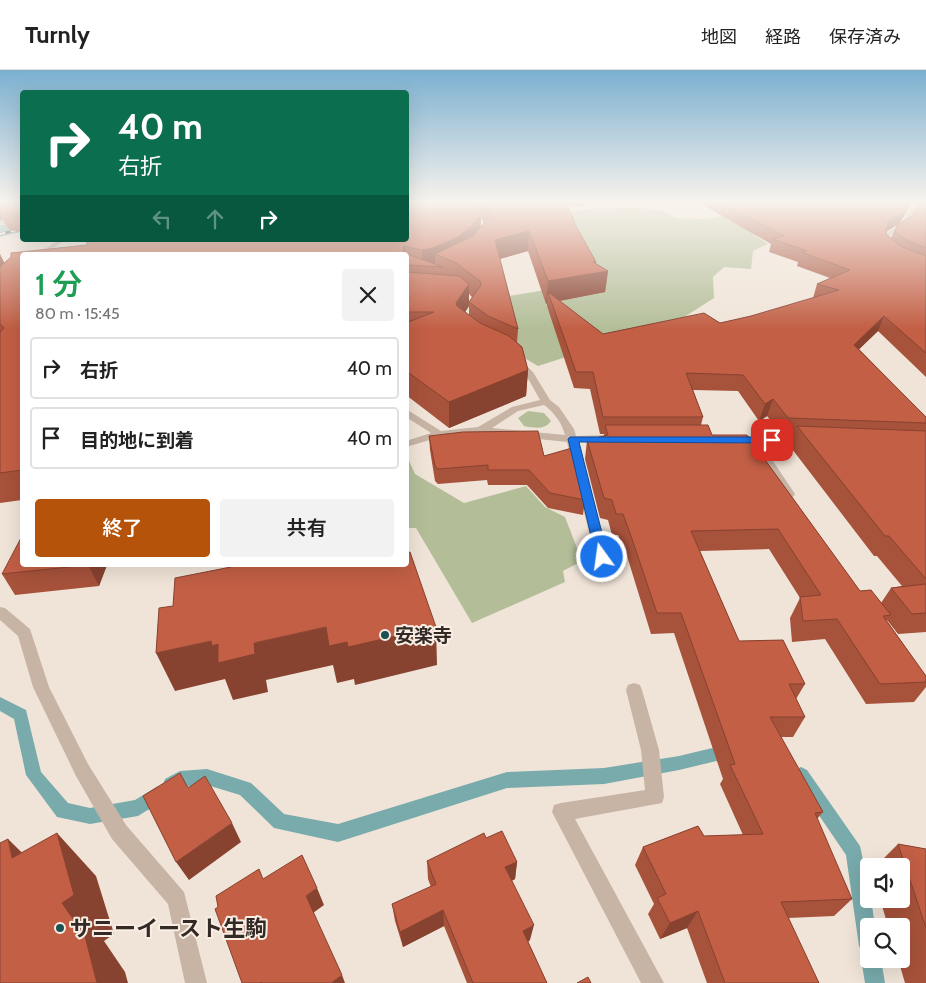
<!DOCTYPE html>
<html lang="ja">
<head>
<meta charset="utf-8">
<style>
	:root { --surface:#fff; --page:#f2f2f2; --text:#222; --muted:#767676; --line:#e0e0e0; --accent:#b45309 }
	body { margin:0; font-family:Cabin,"Noto Sans JP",sans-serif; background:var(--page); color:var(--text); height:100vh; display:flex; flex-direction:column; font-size:19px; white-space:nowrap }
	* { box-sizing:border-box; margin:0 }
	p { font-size:16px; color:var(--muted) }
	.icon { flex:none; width:28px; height:28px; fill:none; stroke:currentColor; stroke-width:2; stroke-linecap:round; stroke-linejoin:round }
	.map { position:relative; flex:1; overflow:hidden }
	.panel { position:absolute; left:20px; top:182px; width:389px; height:315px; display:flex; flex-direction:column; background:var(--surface); border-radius:5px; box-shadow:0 5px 20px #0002 }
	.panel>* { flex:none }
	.banner { position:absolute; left:20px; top:20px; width:389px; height:152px; border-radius:5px; box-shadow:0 5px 20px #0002; background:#0b6e4f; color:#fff; overflow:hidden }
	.fabs { position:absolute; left:860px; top:788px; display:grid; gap:10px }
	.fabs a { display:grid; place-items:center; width:50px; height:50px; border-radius:5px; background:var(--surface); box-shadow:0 5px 20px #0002; font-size:25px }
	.pin { position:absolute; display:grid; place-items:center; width:42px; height:42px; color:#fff; margin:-21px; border-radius:10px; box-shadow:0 2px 8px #0006 }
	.me { position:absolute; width:55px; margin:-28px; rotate:346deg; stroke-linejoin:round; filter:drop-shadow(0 0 4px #0008) }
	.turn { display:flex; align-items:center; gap:18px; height:105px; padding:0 15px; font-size:22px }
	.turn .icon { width:65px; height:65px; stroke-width:2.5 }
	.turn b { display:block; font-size:35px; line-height:42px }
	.lanes { display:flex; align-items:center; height:48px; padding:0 15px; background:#0003; justify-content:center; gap:25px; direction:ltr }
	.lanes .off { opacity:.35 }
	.round { display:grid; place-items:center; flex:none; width:52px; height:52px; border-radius:5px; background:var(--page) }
	.overview { display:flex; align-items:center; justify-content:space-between; height:85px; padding:0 15px }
	h1 { font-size:30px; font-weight:600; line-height:38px; color:#1e9e55 }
	.primary-button { display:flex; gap:10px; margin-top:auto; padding:10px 15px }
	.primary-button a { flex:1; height:58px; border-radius:5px; background:var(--accent); color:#fff; font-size:20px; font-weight:600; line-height:58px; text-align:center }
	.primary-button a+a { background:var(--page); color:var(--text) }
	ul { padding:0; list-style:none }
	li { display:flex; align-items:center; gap:15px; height:62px; margin:0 10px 8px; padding:0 5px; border:2px solid var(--line); border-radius:5px }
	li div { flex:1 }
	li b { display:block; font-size:19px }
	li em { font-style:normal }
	header { display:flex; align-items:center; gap:30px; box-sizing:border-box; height:70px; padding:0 25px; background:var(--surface); border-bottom:1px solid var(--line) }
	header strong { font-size:24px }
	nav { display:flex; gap:28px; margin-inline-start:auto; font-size:18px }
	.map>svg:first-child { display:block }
	.green { fill:#b3be99 }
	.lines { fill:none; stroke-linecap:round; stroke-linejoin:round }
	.stream { fill:#79abac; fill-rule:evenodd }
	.river { fill:#79abac; fill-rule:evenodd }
	.minor { fill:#c7b4a5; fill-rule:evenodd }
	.rail-casing { stroke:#332a26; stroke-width:2.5 }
	.rail { stroke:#f8eee4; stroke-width:2; stroke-dasharray:5.5; stroke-linecap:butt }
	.wall { fill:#a7523b; fill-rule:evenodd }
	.shaded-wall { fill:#884230 }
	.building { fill:#c25f45; stroke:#884230 }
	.route { fill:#1a73e8; stroke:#114b97 }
	.poi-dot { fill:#1d5153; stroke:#f8eee4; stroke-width:2 }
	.labels { text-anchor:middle; stroke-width:4; stroke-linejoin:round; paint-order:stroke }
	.poi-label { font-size:19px; font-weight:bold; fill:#332a26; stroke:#f8eee4; text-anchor:start }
	.near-poi-label { font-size:22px; font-weight:bold; fill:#332a26; stroke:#f8eee4; text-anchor:start }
</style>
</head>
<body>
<header>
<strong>Turnly</strong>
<nav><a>地図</a><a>経路</a><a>保存済み</a></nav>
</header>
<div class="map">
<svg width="926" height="913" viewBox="0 0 926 913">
	<rect width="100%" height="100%" fill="#f0e4d8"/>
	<path class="green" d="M583 139C606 140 660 132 675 148L704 149 737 143 764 160 754 165 768 174 753 181 751 199 724 197 713 207 714 228 678 251 538 296 491 268 509 226 558 218 569 143Z
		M528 341 544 343 551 351C545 360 534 358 524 356L518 348Z
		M406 384 415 404 464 433 526 416 545 437 565 447 582 491 563 501 565 512 472 553 416 458H406Z"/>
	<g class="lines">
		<path class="stream" d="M0 627 26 640 41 702 68 733 90 738 135 730 158 716 164 718 166 724 164 730 138 746 90 754 57 747 26 705 14 649 0 641Z
			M729 674 735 676 737 681 735 686 729 688 679 700 604 714 507 718 338 772 274 758 240 725 207 715 183 717 171 723 165 721 163 715 165 709 180 701 207 699 251 713 284 744 338 754 507 702 604 698 679 686Z
			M801 697 807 700 860 776 869 817V829H871L875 856H869V889H881L885 913H865L861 889 863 883 859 876 846 785 795 710 793 705 795 700Z"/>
		<path class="river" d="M22 144V162L0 167V149Z"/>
		<path class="minor" d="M894 131H901L916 139 909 148 906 156 890 166 888 175 891 178 888 180 882 175 884 165 901 154 910 140Z
			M22 146V150L0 156V152Z
			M58 170H65L43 185H36Z
			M513 289H519L533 302 550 330 559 337 574 359 576 366 611 365 616 368 611 371 578 372 609 487 607 490 602 492 595 487 567 372 481 363 440 367 406 377V371L431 363 406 347V339L441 361 478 357 512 337 540 330 526 305 513 293ZM544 335C554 342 562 353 565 365L492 358 518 341Z
			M734 366 810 369 811 371 806 374 761 373 795 424 793 427H785L750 373 730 371V367Z
			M0 537 5 538 30 559 49 617 88 694 126 755 184 822 207 913H185L168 834 112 769 76 706 33 617 18 566 0 550Z
			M634 613 640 615 642 620 659 680 664 727 662 733 575 749 664 913H641L552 742 554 735 561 733 645 720 641 680 626 620 628 615Z"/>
		<g class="rail-casing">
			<path id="rail" d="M0 164 22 159"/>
		</g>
		<use href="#rail" class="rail"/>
	</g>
	<path class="wall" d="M0 131H22V160L12 161 6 156 3 149 0 150Z
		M406 131H586L584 136 567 135 576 156 596 192V194L608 201 605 222 560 231 603 264 704 243 720 253 751 246 813 228 817 214 830 208 797 196 798 192 769 182 771 174 696 131H911L907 141 900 153 886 161V164L891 168 897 155 912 146 920 132 926 134V307L878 261 859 279 926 347V562L898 564 887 550V551L926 606V617L914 632 866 634 825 569 792 572 790 548 800 528 769 479 700 481 739 571 783 570 805 614 796 629 805 647 793 667H781L823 742 817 749 852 829 834 846 788 848 819 913H707L687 858 660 869 648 844 654 834 635 795 643 777 698 756 704 766 743 765 720 714 723 709 674 563 651 564 627 486 618 465H612L608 450 600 448 585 389 587 370 604 366V364H600L590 319 574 318 547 236V233L546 234 528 181 500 189 518 259 517 273 522 277 528 300 526 326 449 358 406 325V185H22V430L0 433V184L4 193 11 187V183L87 175V170H406ZM481 148 484 153 481 157ZM469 224 472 227 469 232V245L465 242 469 236ZM693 320 738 321 759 351 767 346 782 365 793 366 789 375 874 486H877L902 516 891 518 881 533 871 520 860 521 747 365H712L708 355H701L703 347Z
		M429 366 544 386 585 430 583 445 548 438 527 415H488L487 410 438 414 435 411 430 380Z
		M22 495H107L99 516 15 525 2 504Z
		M486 768 517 792 515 809 511 811 530 870 528 872 547 913H467L444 856 403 877 395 851 392 834 431 817 428 809 427 791Z
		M898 774 926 779V913H905L898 889H901V856H888L880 829H901V796H876Z"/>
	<path class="shaded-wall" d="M0 131H16L20 142 0 139Z
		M911 131 907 141 900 153 883 164 888 151Z
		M0 142 3 149 0 150Z
		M481 144V163L435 184V196H423L422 180Z
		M529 161 528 181 495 190V170Z
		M405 176 406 185H403V177Z
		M0 184 10 205 0 217Z
		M593 192H596L595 203 608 201 605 222 552 232 548 222 547 233 546 234 548 211Z
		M469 214V236L456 256V233Z
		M884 246 878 261 848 290 854 275Z
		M528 300 526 326 449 358V332Z
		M773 329 767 346 759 351 765 334Z
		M88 495H107L99 516Z
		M326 557 347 572 436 557 437 595 355 615 354 609 337 613 333 595 266 610 268 622 233 630 225 609 175 621 156 583 211 571 218 574 254 573Z
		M232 753 241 772 189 810 176 792Z
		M57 763 96 806 114 864 104 871 125 902 128 913H97L62 833Z
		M8 769 52 812 12 788Z
		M517 792 515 809 503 815 505 797Z
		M317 818 324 835 313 843 306 826Z
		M443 840 444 856 403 877 400 862Z
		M698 841 687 858 660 869 670 853Z
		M534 855 530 870 520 876 523 861Z
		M342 905 345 913H331Z"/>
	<path class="building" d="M16 131H22V142H4L0 139V137L16 133Z
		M406 131H472L481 144 472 156 458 167 433 178 422 180 405 176 403 177 404 183 443 197 406 195V185H22V400L0 403V262L4 258 0 254V197L11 187V183L87 175V170H406Z
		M482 131H566L576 156 596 192H593L608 201 548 211 529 161 495 170 518 259 488 246 469 232 481 215 480 211 456 193 435 184 473 166 491 145Z
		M719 131H911L905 141 888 151 886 164 900 176 926 186V283L884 246 854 275 926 347V353L788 348 773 329 765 334 743 305 686 303 703 347H603L593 302H576L548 222 603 264 704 243 720 253 751 246 839 220 817 214 850 200 801 182 807 181 773 169 784 166Z
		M920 132 926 134V178L906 170 895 162 897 155 912 146Z
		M406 202 459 206 469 214 456 233 457 236 480 253 509 266 522 277 528 300 449 332 406 301V253L434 242H406Z
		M605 355H708L712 365H747L860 521 871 520 891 545 883 546 926 606V612L880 614 837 549 803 551 800 527 821 525 778 459 691 461 739 571 783 570 805 614H789L805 647H770L823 742 815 743 852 829 781 832 819 913H725L698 841 670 853 657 828 666 824 643 777 698 756 704 766 763 764 730 695 735 694 681 543H657L631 466 623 444H616L612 430 604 428 587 370 608 365Z
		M797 356 926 361V509L889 466H885Z
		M538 361 544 386 572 378 585 430 550 423 529 400H488V395L438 399 435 396 429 366 463 362Z
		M22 466V495H88L2 504Z
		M410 482 436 557 348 577 347 572 329 576 326 557 254 573 255 584 218 593V574L212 576 211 571 156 583 159 538 173 536 175 508 241 495H406V483Z
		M926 514V543L912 544 891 518Z
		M180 703 188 718 205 706 232 753 176 792 143 726Z
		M502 761 517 792 505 797 534 855 523 861 547 913H473L443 840 400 862 392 834 436 814 427 791 484 763 486 768Z
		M57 763 74 825 62 833 85 866 97 913H0V773L8 769 12 788Z
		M898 774 926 779V858Z
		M302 785 317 818 306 826 342 905 331 913H261V912L260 913H242L215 839 218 837 216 826 259 799 263 809Z
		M588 907 591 913H577Z"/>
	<linearGradient id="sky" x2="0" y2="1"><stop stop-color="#7bb0d0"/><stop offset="0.51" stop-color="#f8f3ed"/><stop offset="1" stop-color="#f8f3ed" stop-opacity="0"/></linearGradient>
	<rect width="926" height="259" fill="url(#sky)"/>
	<path class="route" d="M570 367H772L777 370 772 373 579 372 608 487 602 491 596 487 568 369Z"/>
	<g class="poi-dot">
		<circle cx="385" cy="565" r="5"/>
		<circle cx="60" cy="858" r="5"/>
	</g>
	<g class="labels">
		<g class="poi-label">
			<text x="395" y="572">安楽寺</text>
		</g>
		<g class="near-poi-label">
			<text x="70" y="866">サニーイースト生駒</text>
		</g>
	</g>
</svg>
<div class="fabs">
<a><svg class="icon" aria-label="sound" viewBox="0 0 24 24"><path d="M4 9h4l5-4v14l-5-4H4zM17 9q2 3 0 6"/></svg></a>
<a><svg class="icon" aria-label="search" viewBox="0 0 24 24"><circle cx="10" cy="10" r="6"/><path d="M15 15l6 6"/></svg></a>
</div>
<div class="pin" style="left:772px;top:370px;background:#d93025"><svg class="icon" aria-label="arrive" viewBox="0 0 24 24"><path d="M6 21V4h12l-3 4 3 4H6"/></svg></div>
<svg class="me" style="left:602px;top:487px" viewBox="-20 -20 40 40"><circle r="17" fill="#1a73e8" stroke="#fff" stroke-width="3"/><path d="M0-11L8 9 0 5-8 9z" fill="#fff"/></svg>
<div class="banner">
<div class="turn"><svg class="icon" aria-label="right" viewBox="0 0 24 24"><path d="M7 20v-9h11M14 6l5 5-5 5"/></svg><div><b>40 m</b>右折</div></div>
<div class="lanes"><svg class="icon off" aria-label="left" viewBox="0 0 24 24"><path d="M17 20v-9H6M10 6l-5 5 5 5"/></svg><svg class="icon off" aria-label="ahead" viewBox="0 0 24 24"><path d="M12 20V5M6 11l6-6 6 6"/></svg><svg class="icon" aria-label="right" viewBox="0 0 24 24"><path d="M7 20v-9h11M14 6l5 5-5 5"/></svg></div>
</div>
<section class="panel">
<div class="overview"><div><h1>1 分</h1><p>80 m · 15:45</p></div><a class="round"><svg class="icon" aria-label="close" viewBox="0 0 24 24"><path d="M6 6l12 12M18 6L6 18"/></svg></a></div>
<ul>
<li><svg class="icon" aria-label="right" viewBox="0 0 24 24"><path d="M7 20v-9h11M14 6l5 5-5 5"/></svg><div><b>右折</b></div><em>40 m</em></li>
<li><svg class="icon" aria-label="arrive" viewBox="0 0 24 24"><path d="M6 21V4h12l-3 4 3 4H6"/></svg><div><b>目的地に到着</b></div><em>40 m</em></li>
</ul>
<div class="primary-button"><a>終了</a><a>共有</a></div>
</section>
</div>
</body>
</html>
